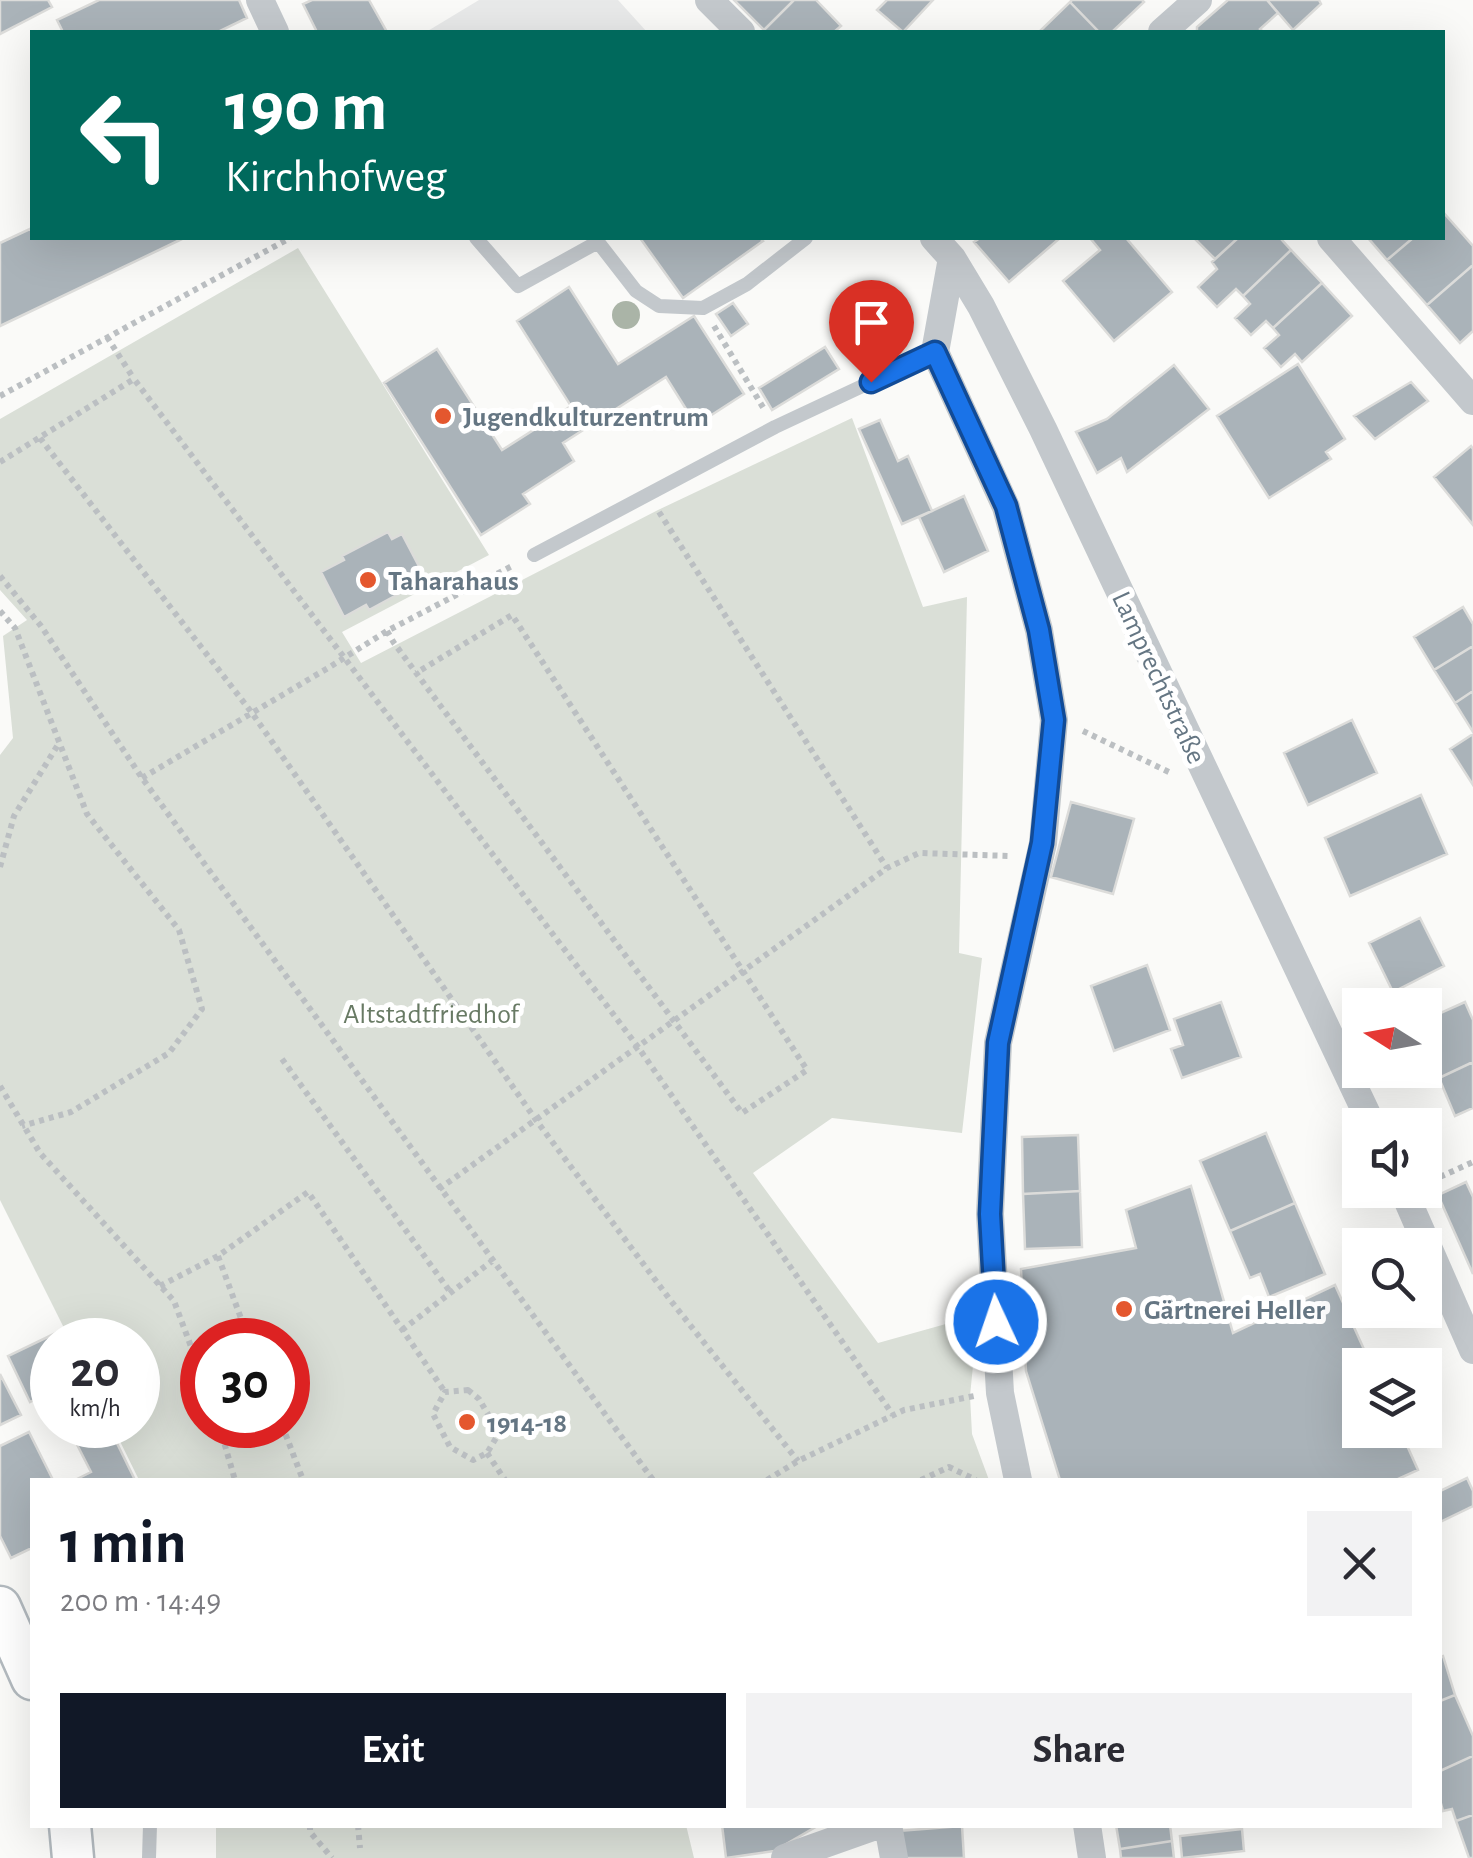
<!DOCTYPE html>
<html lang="en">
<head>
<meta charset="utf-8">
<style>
	:root { --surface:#fff; --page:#f2f2f3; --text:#2b2b33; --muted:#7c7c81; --accent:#111827 }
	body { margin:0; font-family:"Alegreya Sans",sans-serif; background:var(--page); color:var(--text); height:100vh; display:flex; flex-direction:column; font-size:38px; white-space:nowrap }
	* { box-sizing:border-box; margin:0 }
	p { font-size:32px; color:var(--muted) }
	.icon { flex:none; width:55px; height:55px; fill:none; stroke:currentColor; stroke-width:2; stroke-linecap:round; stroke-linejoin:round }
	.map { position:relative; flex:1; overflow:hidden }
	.drawer { position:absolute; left:30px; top:1478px; width:1412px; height:350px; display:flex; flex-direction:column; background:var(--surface); border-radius:0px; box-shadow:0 10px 40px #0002 }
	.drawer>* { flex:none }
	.banner { position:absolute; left:30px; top:30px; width:1415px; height:210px; border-radius:0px; box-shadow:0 10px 40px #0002; background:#00695c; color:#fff; overflow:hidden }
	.needle { width:65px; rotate:281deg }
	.tools { position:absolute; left:1342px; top:988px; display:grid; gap:20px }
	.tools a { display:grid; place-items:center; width:100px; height:100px; border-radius:0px; background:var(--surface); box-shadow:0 10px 40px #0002; font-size:50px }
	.speed { position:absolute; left:30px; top:1318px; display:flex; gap:20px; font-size:50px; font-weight:700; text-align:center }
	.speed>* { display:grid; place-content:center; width:130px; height:130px; border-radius:50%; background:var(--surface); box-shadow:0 10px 40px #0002; line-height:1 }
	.speed small { font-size:25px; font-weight:400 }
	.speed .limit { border:15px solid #d22; background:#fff; color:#111 }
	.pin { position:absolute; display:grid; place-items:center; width:85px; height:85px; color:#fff; margin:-102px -42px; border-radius:50% 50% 50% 0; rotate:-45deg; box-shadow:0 0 10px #0007 }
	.pin .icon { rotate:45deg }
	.me { position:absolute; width:110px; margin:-55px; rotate:357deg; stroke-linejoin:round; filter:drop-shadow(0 0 8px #0008) }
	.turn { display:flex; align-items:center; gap:35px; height:210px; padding:0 30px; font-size:45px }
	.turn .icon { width:130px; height:130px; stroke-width:2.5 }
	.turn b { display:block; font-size:70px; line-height:85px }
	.round { display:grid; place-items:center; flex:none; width:105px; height:105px; border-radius:0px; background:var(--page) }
	.overview { display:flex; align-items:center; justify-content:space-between; height:170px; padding:0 30px }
	h1 { font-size:60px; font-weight:600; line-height:75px; color:var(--accent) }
	.cta { display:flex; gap:20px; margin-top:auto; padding:20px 30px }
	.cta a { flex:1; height:115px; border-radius:0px; background:var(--accent); color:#fff; font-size:40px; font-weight:600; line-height:115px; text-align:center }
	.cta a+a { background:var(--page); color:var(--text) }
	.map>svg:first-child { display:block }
	.built { fill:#e8e9e9 }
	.green { fill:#dadfd7; fill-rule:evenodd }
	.building { fill:#aab3b9; stroke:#dcdcda; stroke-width:2.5 }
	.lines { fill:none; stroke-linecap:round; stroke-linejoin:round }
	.secondary-casing { stroke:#b3babf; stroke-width:45 }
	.path { stroke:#bbbfc2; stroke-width:6; stroke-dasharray:5 5; stroke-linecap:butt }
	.service { stroke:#c3c8cc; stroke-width:14 }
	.minor { stroke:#c3c8cc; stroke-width:28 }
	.secondary { stroke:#fff; stroke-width:40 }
	.tree { fill:#aab4a7 }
	.route-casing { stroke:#114b97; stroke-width:25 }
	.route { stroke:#1a73e8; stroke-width:18 }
	.poi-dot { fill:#e4572e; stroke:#fff; stroke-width:4 }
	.labels { text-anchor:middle; stroke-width:10; stroke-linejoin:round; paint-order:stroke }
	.poi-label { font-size:28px; font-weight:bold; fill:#657683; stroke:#fff; text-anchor:start }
	.street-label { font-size:28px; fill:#657683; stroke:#fff }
	.park-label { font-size:28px; fill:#687a64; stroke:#fff }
</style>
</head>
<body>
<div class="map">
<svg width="1473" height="1858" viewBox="0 0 1473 1858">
	<rect width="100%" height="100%" fill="#fafaf8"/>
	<path class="built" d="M479 0H618L647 32H426Z"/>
	<path class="green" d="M298 248 489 555 342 632 361 663 658 510 852 418 923 607 967 597 959 953 982 958 962 1133 832 1118 753 1173 878 1343 978 1315 970 1396 972 1434 989 1480H139L112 1425H138V1340H70L0 1200V755L13 738 3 636 27 620 0 590V419ZM202 1340H288V1425H202Z
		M216 1825H686L694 1858H216Z"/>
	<path class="building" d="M0 0H48L52 7 0 34Z
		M99 0H239L247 18 218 32H63L57 20Z
		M312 0H369L387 32H317L303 4Z
		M734 0H794L764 30Z
		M794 0H816L841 26 834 32H767L764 30Z
		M887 0H933L903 32 877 10Z
		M1072 0H1142L1144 2 1112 32H1099L1070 2Z
		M1228 0H1267L1278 13 1260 29 1263 32H1197V27Z
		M1267 0H1319L1321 4 1293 30Z
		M1070 2 1099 32H1039Z
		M1443 212 1473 246V265L1427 305 1387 260 1413 238H1442Z
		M32 228V238H184L0 326V243Z
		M640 238H760L763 241 683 298Z
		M980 238H1060L1009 282 974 242Z
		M1090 238H1126L1172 292 1114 341 1063 281 1100 250Z
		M1194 238H1238L1215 259Z
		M1238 238H1280L1291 250 1243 296 1236 289 1217 307 1198 287 1217 269 1212 262Z
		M1368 238H1413L1387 260Z
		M1291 250 1322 283 1273 328 1266 321 1251 335 1235 318 1250 304 1243 296Z
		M1473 265V331L1460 343 1427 305Z
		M1322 283 1352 316 1302 362 1295 354 1281 367 1264 348 1279 335 1273 328Z
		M569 287 618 364 694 316 744 394 696 425 666 377 563 443 574 461 523 494 530 504 481 535 384 383 437 349 502 450 571 406 517 321Z
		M733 303 748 324 731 336 716 314Z
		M825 347 839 369 772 410 759 388Z
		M1298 364 1345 439 1326 452 1331 459 1269 498 1217 416Z
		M1174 365 1209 409 1127 472 1121 458 1097 473 1076 432 1107 419Z
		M1411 382 1428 401 1375 439 1354 416Z
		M880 420 898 461 908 456 932 511 902 524 859 429Z
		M1471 446 1473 449V525L1434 477Z
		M964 496 988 551 944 572 919 517Z
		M388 532 392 539 402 534 423 574 401 586 404 591 369 610 366 605 344 617 321 572 344 560 342 556Z
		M1463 607 1473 624V646L1434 670 1414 637Z
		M1473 646V691L1455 703 1434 670Z
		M1473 691V732L1455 703Z
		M1352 720 1377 773 1308 805 1284 753Z
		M1473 734V785L1450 749Z
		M1421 795 1447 854 1350 896 1325 838Z
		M1071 802 1134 819 1113 894 1051 877Z
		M1420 918 1444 966 1393 992 1369 943Z
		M1147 965 1170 1030 1114 1051 1091 986Z
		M1221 1002 1241 1057 1182 1078 1171 1049 1183 1045 1174 1019Z
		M1465 1002 1473 1020V1062L1439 1078 1425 1046V1020Z
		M1473 1062V1108L1455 1116 1439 1078Z
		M1266 1133 1295 1203 1230 1231 1200 1161Z
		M1078 1135 1080 1191 1023 1194 1022 1137Z
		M1466 1182 1473 1197V1274L1438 1195Z
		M1191 1186 1233 1333 1335 1285 1371 1365H1360V1430H1400L1418 1470 1396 1480H1060L1026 1371 1021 1269 1136 1248 1126 1210Z
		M1080 1191 1082 1247 1025 1249 1023 1194Z
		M1295 1203 1325 1274 1269 1297 1260 1274 1250 1278 1230 1231Z
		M56 1333 60 1340H52V1372L46 1375 52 1391 30 1402 8 1356Z
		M0 1374 21 1415 0 1425Z
		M67 1425H108L135 1480H75L91 1472Z
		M29 1432 53 1480H32V1548L11 1558 0 1536V1446Z
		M1467 1478 1473 1491V1506L1440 1522V1491Z
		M1443 1656 1455 1695 1440 1701V1657Z
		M1455 1695 1473 1736V1756L1440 1771V1701Z
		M1473 1756V1815L1456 1821 1452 1809 1443 1811 1440 1800V1771Z
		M1473 1815V1858H1469L1456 1821Z
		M722 1825H819L774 1851 726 1858Z
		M1116 1825H1170L1172 1841 1120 1849Z
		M962 1826 964 1858H900L898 1831Z
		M1242 1829 1244 1851 1182 1858 1180 1836Z
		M1172 1841 1174 1858H1121L1120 1849Z"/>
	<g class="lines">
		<g class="secondary-casing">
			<path id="secondary" d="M0 1607 32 1679
				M70 1825 73 1858"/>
		</g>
		<path class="path" d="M714 326 764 409
			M107 337 134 379
			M0 396 290 238
			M40 438 252 713 536 1120 671 1301 798 1461
			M0 462 134 379 638 1047 893 1415
			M659 512 887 868
			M0 576 41 626 142 778 653 1480
			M0 611 15 628 87 814 179 930 202 1009 169 1053 71 1112 22 1126
			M387 631 394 643 742 1113 807 1070 512 615 416 673
			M1083 731 1171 773
			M142 778 328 668 387 631 514 565
			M0 867 14 816 59 743
			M282 1059 451 1293
			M0 1086 40 1153 174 1301 202 1376
			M1431 1181 1473 1162
			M439 1189 887 868 919 853 1011 856
			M218 1256 249 1340
			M160 1286 218 1256 308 1192 445 1392
			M402 1330 492 1261
			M468 1390 479 1399 499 1433 487 1453 473 1460 450 1447 433 1414 445 1392Z
			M219 1425 235 1480
			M282 1425 303 1480
			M487 1453 505 1480
			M767 1480 798 1461 904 1410 974 1396
			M921 1480 949 1467 976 1480
			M310 1825V1832L332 1858
			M358 1825 360 1848"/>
		<path class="service" d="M476 238 518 286 598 242 636 291 659 306 703 308 747 284 806 238
			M534 555 775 427 935 352
			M149 1858 150 1825"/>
		<path class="minor" d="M260 0 275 32
			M709 0 741 32
			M1162 32 1198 0
			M934 238 952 258 981 306 1043 429 1372 1125
			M1331 238 1473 401
			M952 258 935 352 1006 507 1039 630 1054 720 1043 843 998 1043 990 1214 1000 1393 1018 1480
			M1403 1190 1473 1350
			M888 1825 894 1858
			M1087 1825 1092 1858
			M785 1858 878 1825"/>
		<use href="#secondary" class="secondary"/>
	</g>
	<circle class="tree" cx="626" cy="315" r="14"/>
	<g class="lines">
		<g class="route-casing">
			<path id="route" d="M871 382 935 352 1006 506 1039 630 1054 720 1042 843 998 1043 990 1214 996 1322"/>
		</g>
		<use href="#route" class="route"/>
	</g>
	<g class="poi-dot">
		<circle cx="443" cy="416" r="10"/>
		<circle cx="368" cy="580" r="10"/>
		<circle cx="1124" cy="1309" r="10"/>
		<circle cx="467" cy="1422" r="10"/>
	</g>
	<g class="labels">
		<g class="poi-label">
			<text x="463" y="426">Jugendkulturzentrum</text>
			<text x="388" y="590">Taharahaus</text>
			<text x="1144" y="1319">Gärtnerei Heller</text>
			<text x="487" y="1432">1914-18</text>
		</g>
		<g class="street-label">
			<text transform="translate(1160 677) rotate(65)" y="10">Lamprechtstraße</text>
		</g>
		<g class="park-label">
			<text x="431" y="1023">Altstadtfriedhof</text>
		</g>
	</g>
</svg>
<div class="tools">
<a><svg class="needle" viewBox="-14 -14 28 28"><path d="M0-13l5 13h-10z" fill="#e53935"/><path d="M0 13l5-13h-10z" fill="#7c7c81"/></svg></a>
<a><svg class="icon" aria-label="sound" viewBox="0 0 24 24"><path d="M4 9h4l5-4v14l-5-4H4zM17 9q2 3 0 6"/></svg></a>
<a><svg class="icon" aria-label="search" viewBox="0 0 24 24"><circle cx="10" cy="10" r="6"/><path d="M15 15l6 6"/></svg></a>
<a><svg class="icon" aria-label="layers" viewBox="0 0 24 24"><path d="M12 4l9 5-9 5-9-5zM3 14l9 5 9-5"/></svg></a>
</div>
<div class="speed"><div>20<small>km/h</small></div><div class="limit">30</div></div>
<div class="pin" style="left:871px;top:382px;background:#d93025"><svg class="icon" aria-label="arrive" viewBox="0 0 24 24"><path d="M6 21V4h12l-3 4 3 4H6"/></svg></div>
<svg class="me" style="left:996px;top:1322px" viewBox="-20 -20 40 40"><circle r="17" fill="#1a73e8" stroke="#fff" stroke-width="3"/><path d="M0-11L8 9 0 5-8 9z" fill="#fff"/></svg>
<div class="banner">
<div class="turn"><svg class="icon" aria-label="left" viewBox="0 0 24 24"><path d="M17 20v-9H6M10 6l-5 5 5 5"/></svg><div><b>190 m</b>Kirchhofweg</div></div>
</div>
<section class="drawer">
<div class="overview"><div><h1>1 min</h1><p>200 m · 14:49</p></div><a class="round"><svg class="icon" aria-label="close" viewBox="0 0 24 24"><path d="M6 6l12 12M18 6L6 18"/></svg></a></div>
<div class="cta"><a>Exit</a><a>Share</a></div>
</section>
</div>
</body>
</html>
